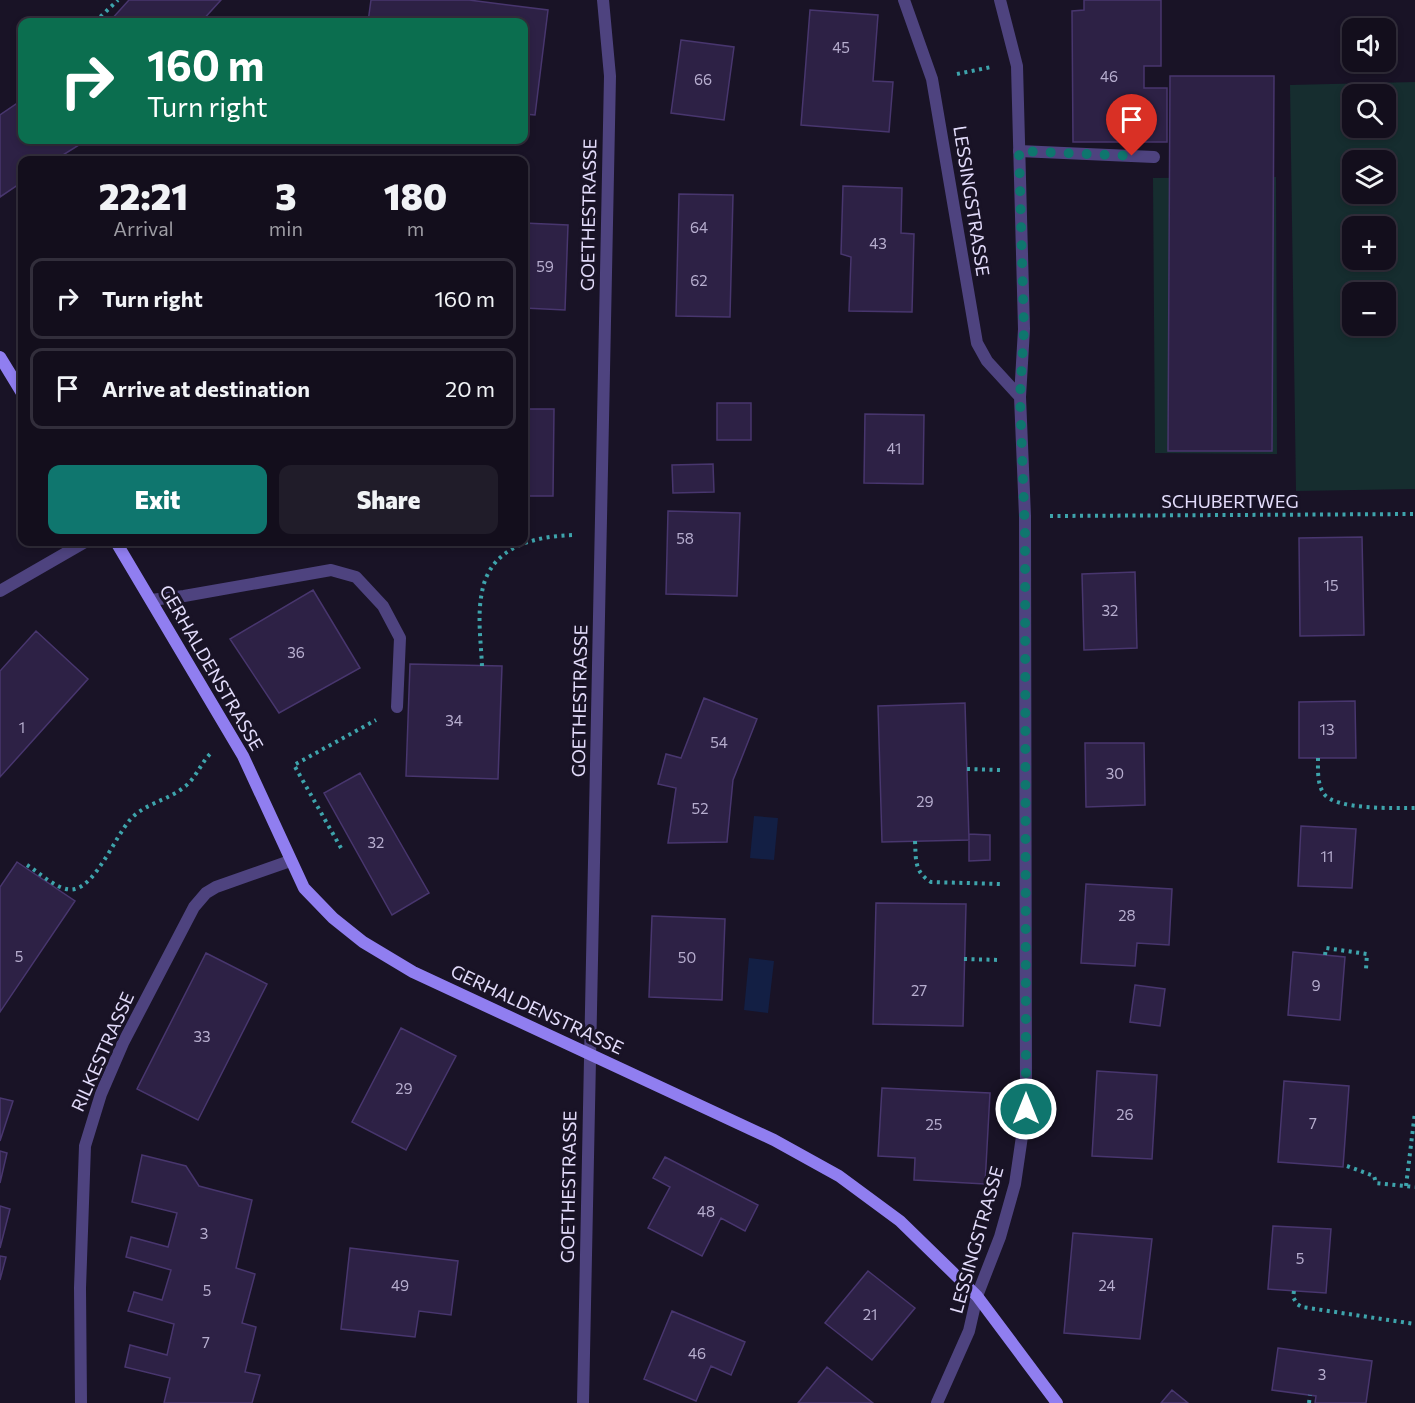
<!DOCTYPE html>
<html lang="en">
<head>
<meta charset="utf-8">
<style>
	:root { --surface:#130e1c; --page:#201c29; --text:#f1f3f6; --muted:#9d9ca3; --line:#322e3b; --accent:#0f766e }
	body { margin:0; font-family:Commissioner,sans-serif; background:var(--page); color:var(--text); height:100vh; display:flex; flex-direction:column; font-size:22px; white-space:nowrap }
	* { box-sizing:border-box; margin:0 }
	p { font-size:20px; color:var(--muted) }
	.icon { flex:none; width:33px; height:33px; fill:none; stroke:currentColor; stroke-width:2; stroke-linecap:round; stroke-linejoin:round }
	.map { position:relative; flex:1; overflow:hidden }
	.sheet { position:absolute; left:18px; top:156px; width:510px; height:390px; display:flex; flex-direction:column; background:var(--surface); border-radius:12px; box-shadow:0 3px 9px #0003,0 0 0 2px var(--line) }
	.sheet>* { flex:none }
	.hud { position:absolute; left:18px; top:18px; width:510px; height:126px; border-radius:12px; box-shadow:0 3px 9px #0003,0 0 0 2px var(--line); background:#0b6e4f; color:#fff; overflow:hidden }
	.fabs { position:absolute; left:1342px; top:18px; display:grid; gap:12px }
	.fabs a { display:grid; place-items:center; width:54px; height:54px; border-radius:12px; background:var(--surface); box-shadow:0 3px 9px #0003,0 0 0 2px var(--line); font-size:30px }
	.pin { position:absolute; display:grid; place-items:center; width:51px; height:51px; color:#fff; margin:-62px -26px; border-radius:50% 50% 50% 0; rotate:-45deg; box-shadow:0 0 6px #0007 }
	.pin .icon { rotate:45deg }
	.me { position:absolute; width:66px; margin:-33px; rotate:0deg; stroke-linejoin:round; filter:drop-shadow(0 0 4px #0008) }
	.turn { display:flex; align-items:center; gap:21px; height:126px; padding:0 30px; font-size:27px }
	.turn .icon { width:78px; height:78px; stroke-width:2.5 }
	.turn b { display:block; font-size:42px; line-height:51px }
	.eta { display:flex; justify-content:space-evenly; align-items:center; height:102px; text-align:center }
	.eta b { font-size:36px; font-weight:800; line-height:42px }
	.action { display:flex; gap:12px; margin-top:auto; padding:12px 30px }
	.action a { flex:1; height:69px; border-radius:12px; background:var(--accent); color:#fff; font-size:24px; font-weight:800; line-height:69px; text-align:center }
	.action a+a { background:var(--page); color:var(--text) }
	ul { padding:0; list-style:none }
	li { display:flex; align-items:center; gap:18px; height:81px; margin:0 12px 9px; padding:0 18px; border:3px solid var(--line); border-radius:12px }
	li div { flex:1 }
	li b { display:block; font-size:22px }
	li em { font-style:normal }
	.map>svg:first-child { display:block }
	.green { fill:#162d2f; fill-rule:evenodd }
	.water { fill:#131f44 }
	.building { fill:#2d2145; stroke:#48366e; stroke-width:1.5 }
	.lines { fill:none; stroke-linecap:round; stroke-linejoin:round }
	.path { stroke:#3ea4ac; stroke-width:4; stroke-dasharray:3 4.5; stroke-linecap:butt }
	.lane { stroke:#4e437f; stroke-width:12 }
	.street { stroke:#4e437f; stroke-width:12 }
	.secondary { stroke:#907ef0; stroke-width:12 }
	.route { stroke:#0f766e; stroke-width:10; stroke-dasharray:0 18 }
	.labels { text-anchor:middle; stroke-width:6; stroke-linejoin:round; paint-order:stroke }
	.number-label { font-size:15px; fill:#b6adce }
	.street-label { font-size:18px; fill:#e3dcfb; stroke:#191326 }
</style>
</head>
<body>
<div class="map">
<svg width="1415" height="1403" viewBox="0 0 1415 1403">
	<rect width="100%" height="100%" fill="#191326"/>
	<path class="green" d="M1415 82V489L1296 491 1290 85ZM1353 94H1386V128H1353ZM1353 160H1386V194H1353ZM1353 226H1386V260H1353ZM1353 292H1386V326H1353Z
		M1276 177 1277 454 1155 453 1153 178Z"/>
	<path class="water" d="M754 816 778 818 774 860 750 858Z
		M749 958 774 961 768 1013 744 1010Z"/>
	<path class="building" d="M129 0H221L201 22H112L110 21Z
		M371 0H469L548 10 535 115 524 114V22H368Z
		M1084 0H1161V66H1144V88H1167V142H1073L1072 11 1084 10Z
		M810 10 878 15 873 81 893 82 889 132 801 125Z
		M681 40 734 47 724 120 671 113Z
		M1170 76H1274L1272 451H1168Z
		M22 100V140H87L55 160H22V182L0 197V115Z
		M843 186 902 188 901 233 914 234 912 312 849 311 851 257 841 254Z
		M679 194 733 195 730 317 676 316Z
		M524 223 568 225 565 310 524 308Z
		M717 403H751V440H717Z
		M524 409H554L553 496H524Z
		M865 414 924 415 923 484 864 483Z
		M713 464 714 492 673 493 672 465Z
		M668 511 740 513 737 596 666 594Z
		M1362 537 1364 635 1300 636 1299 538Z
		M1135 572 1137 648 1084 650 1082 574Z
		M313 590 360 668 279 713 230 639Z
		M36 631 88 679 0 777V671Z
		M410 664 502 666 498 779 406 776Z
		M704 698 757 719 733 780 727 842 668 843 676 788 658 784 666 754 681 758Z
		M1355 701 1356 758H1299V702Z
		M965 703 969 840 882 842 878 706Z
		M1085 743H1144L1145 805 1086 807Z
		M360 773 429 893 392 915 324 793Z
		M1301 826 1356 829 1352 888 1298 886Z
		M969 834 990 835V860L969 861Z
		M17 862 75 901 0 1012V887Z
		M1086 884 1172 889 1169 945 1137 943 1135 966 1081 963Z
		M876 903 966 904 963 1026 873 1024Z
		M652 916 725 919 722 1000 649 997Z
		M1293 952 1345 957 1340 1020 1288 1015Z
		M206 953 267 984 198 1120 137 1089Z
		M1135 985 1165 989 1160 1026 1130 1022Z
		M401 1028 456 1056 406 1150 352 1122Z
		M1097 1071 1157 1075 1152 1159 1092 1156Z
		M1284 1081 1349 1086 1343 1167 1278 1162Z
		M882 1088 990 1093 985 1184 914 1180 915 1158 878 1156Z
		M0 1098 13 1101 0 1141Z
		M0 1151 7 1153 0 1183Z
		M142 1155 186 1166 199 1186 252 1200 236 1268 255 1274 242 1323 256 1327 245 1372 260 1375 252 1403H164L170 1378 125 1367 130 1345 167 1355 174 1324 128 1311 134 1292 162 1300 171 1270 126 1257 131 1237 168 1247 177 1213 132 1202Z
		M665 1157 758 1205 745 1231 721 1218 702 1256 648 1228 670 1187 653 1178Z
		M0 1206 10 1209 0 1248Z
		M1273 1226 1331 1229 1326 1293 1268 1289Z
		M1073 1233 1152 1239 1140 1339 1064 1333Z
		M350 1248 458 1261 451 1315 419 1311 415 1337 341 1329Z
		M0 1256 6 1257 0 1280Z
		M868 1271 915 1308 872 1360 825 1323Z
		M672 1311 745 1342 731 1375 711 1366 696 1401 644 1379Z
		M1278 1348 1372 1361 1366 1403H1315L1316 1396 1272 1390Z
		M827 1367 873 1403H798Z
		M1172 1390 1188 1403H1161Z"/>
	<g class="lines">
		<path class="path" d="M95 22 118 0
			M957 74 991 67
			M1050 516 1415 514
			M482 666C481 642 477 616 482 592 490 546 535 536 575 535
			M1318 758C1318 770 1317 784 1324 794 1336 810 1395 808 1415 808
			M967 769 1001 770
			M915 841C916 859 914 872 931 882L1001 884
			M341 848 294 765 376 720
			M27 865C40 873 60 893 75 889 96 884 115 838 129 821 143 804 166 801 183 788 197 778 200 763 212 752
			M1325 955 1326 948 1367 954 1366 969
			M964 959 1001 960
			M1347 1166 1374 1176 1376 1183 1415 1187
			M1406 1186 1415 1112
			M1294 1291 1293 1297 1297 1304 1302 1307 1415 1324
			M1309 1403 1310 1395"/>
		<path class="lane" d="M1019 151 1154 157
			M151 600 184 596 331 570 356 577 383 606 400 638 397 707"/>
		<path class="street" d="M904 0 932 79 977 343 987 361 1020 397 1025 516 1026 1109 1015 1184 1000 1237 977 1296 969 1331 937 1403
			M1000 0 1017 66 1024 329 1020 397
			M0 591 85 542
			M81 1403 80 1288 85 1146 101 1094 123 1043 194 907 206 893 216 887 290 861
			M583 1403 610 76 603 0"/>
		<path class="secondary" d="M0 357 22 393
			M116 542 243 756 304 888 333 918 363 942 413 972 774 1140 839 1176 900 1221 977 1296 1057 1403"/>
	</g>
	<g class="lines">
		<path class="route" d="M1026 1109 1025 532 1020 397 1024 329 1019 151 1132 156"/>
	</g>
	<g class="labels">
		<g class="number-label">
			<text x="841" y="53">45</text>
			<text x="1109" y="82">46</text>
			<text x="703" y="85">66</text>
			<text x="699" y="233">64</text>
			<text x="878" y="249">43</text>
			<text x="545" y="272">59</text>
			<text x="699" y="286">62</text>
			<text x="894" y="454">41</text>
			<text x="685" y="544">58</text>
			<text x="1331" y="591">15</text>
			<text x="1110" y="616">32</text>
			<text x="296" y="658">36</text>
			<text x="454" y="726">34</text>
			<text x="22" y="733">1</text>
			<text x="1327" y="735">13</text>
			<text x="719" y="748">54</text>
			<text x="1115" y="779">30</text>
			<text x="925" y="807">29</text>
			<text x="700" y="814">52</text>
			<text x="376" y="848">32</text>
			<text x="1327" y="862">11</text>
			<text x="1127" y="921">28</text>
			<text x="19" y="962">5</text>
			<text x="687" y="963">50</text>
			<text x="1316" y="991">9</text>
			<text x="919" y="996">27</text>
			<text x="202" y="1042">33</text>
			<text x="404" y="1094">29</text>
			<text x="1125" y="1120">26</text>
			<text x="1313" y="1129">7</text>
			<text x="934" y="1130">25</text>
			<text x="706" y="1217">48</text>
			<text x="204" y="1239">3</text>
			<text x="1300" y="1264">5</text>
			<text x="400" y="1291">49</text>
			<text x="1107" y="1291">24</text>
			<text x="207" y="1296">5</text>
			<text x="870" y="1320">21</text>
			<text x="206" y="1348">7</text>
			<text x="697" y="1359">46</text>
			<text x="1322" y="1380">3</text>
		</g>
		<g class="street-label">
			<text transform="translate(971 201) rotate(81)" y="6">LESSINGSTRASSE</text>
			<text transform="translate(589 215) rotate(-89)" y="6">GOETHESTRASSE</text>
			<text x="1230" y="508">SCHUBERTWEG</text>
			<text transform="translate(211 668) rotate(60)" y="6">GERHALDENSTRASSE</text>
			<text transform="translate(580 701) rotate(-89)" y="6">GOETHESTRASSE</text>
			<text transform="translate(537 1010) rotate(25)" y="6">GERHALDENSTRASSE</text>
			<text transform="translate(103 1052) rotate(-66)" y="6">RILKESTRASSE</text>
			<text transform="translate(569 1187) rotate(-89)" y="6">GOETHESTRASSE</text>
			<text transform="translate(977 1240) rotate(-74)" y="6">LESSINGSTRASSE</text>
		</g>
	</g>
</svg>
<div class="fabs">
<a><svg class="icon" aria-label="sound" viewBox="0 0 24 24"><path d="M4 9h4l5-4v14l-5-4H4zM17 9q2 3 0 6"/></svg></a>
<a><svg class="icon" aria-label="search" viewBox="0 0 24 24"><circle cx="10" cy="10" r="6"/><path d="M15 15l6 6"/></svg></a>
<a><svg class="icon" aria-label="layers" viewBox="0 0 24 24"><path d="M12 4l9 5-9 5-9-5zM3 14l9 5 9-5"/></svg></a>
<a>+</a>
<a>−</a>
</div>
<div class="pin" style="left:1132px;top:156px;background:#d93025"><svg class="icon" aria-label="arrive" viewBox="0 0 24 24"><path d="M6 21V4h12l-3 4 3 4H6"/></svg></div>
<svg class="me" style="left:1026px;top:1109px" viewBox="-20 -20 40 40"><circle r="17" fill="#0f766e" stroke="#fff" stroke-width="3"/><path d="M0-11L8 9 0 5-8 9z" fill="#fff"/></svg>
<div class="hud">
<div class="turn"><svg class="icon" aria-label="right" viewBox="0 0 24 24"><path d="M7 20v-9h11M14 6l5 5-5 5"/></svg><div><b>160 m</b>Turn right</div></div>
</div>
<section class="sheet">
<div class="eta">
<div><b>22:21</b><p>Arrival</p></div>
<div><b>3</b><p>min</p></div>
<div><b>180</b><p>m</p></div>
</div>
<ul>
<li><svg class="icon" aria-label="right" viewBox="0 0 24 24"><path d="M7 20v-9h11M14 6l5 5-5 5"/></svg><div><b>Turn right</b></div><em>160 m</em></li>
<li><svg class="icon" aria-label="arrive" viewBox="0 0 24 24"><path d="M6 21V4h12l-3 4 3 4H6"/></svg><div><b>Arrive at destination</b></div><em>20 m</em></li>
</ul>
<div class="action"><a>Exit</a><a>Share</a></div>
</section>
</div>
</body>
</html>
